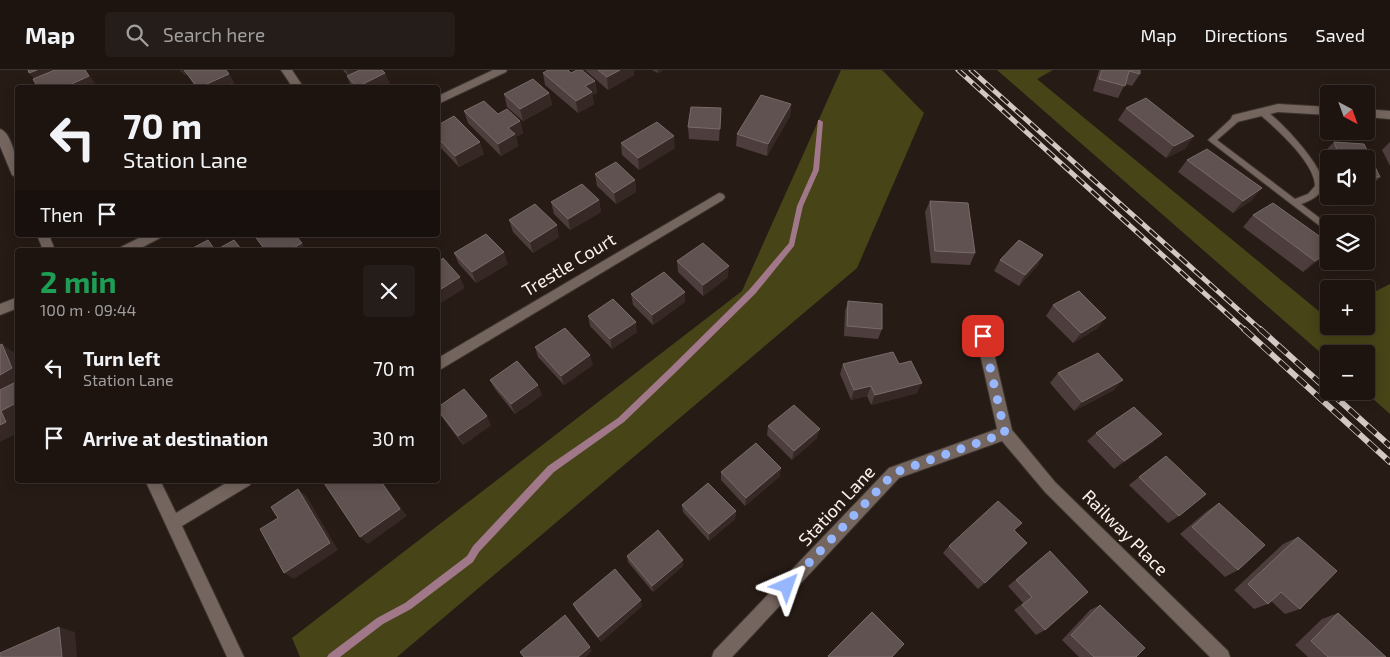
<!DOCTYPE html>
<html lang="en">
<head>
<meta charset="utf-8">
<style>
	:root { --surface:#1d1410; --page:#251d19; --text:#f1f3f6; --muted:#a09e9f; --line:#3b3330 }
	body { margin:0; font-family:"Exo 2",sans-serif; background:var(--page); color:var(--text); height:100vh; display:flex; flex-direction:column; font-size:19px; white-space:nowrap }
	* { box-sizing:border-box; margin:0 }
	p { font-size:16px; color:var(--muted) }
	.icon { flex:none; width:28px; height:28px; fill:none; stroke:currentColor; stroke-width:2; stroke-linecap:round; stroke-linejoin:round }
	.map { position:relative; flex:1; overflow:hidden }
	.sheet { position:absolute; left:15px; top:178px; width:425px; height:235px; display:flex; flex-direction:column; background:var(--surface); border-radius:5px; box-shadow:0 2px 12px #0003,0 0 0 1px var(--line) }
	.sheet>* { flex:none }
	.top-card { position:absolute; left:15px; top:15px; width:425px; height:152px; border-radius:5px; box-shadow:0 2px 12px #0003,0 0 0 1px var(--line); background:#1d1410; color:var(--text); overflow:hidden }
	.needle { width:32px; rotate:139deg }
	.tools { position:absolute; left:1320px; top:15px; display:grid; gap:10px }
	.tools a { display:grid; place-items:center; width:55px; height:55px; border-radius:5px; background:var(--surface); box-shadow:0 2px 12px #0003,0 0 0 1px var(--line); font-size:25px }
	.pin { position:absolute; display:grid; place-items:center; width:42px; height:42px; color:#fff; margin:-21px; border-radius:10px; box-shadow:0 2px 8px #0006 }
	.me { position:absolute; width:55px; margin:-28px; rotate:43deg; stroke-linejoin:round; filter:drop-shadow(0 0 4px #0008) }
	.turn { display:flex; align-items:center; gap:18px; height:105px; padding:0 25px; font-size:22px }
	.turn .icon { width:65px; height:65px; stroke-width:2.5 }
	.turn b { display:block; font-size:35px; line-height:42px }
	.then { display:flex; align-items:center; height:48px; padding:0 25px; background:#0003; gap:10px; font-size:19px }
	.round { display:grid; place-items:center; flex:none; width:52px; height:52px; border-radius:5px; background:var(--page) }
	.overview { display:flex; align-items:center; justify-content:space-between; height:85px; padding:0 25px }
	h1 { font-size:30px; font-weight:700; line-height:38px; color:#1e9e55 }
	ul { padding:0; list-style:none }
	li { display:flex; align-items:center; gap:15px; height:70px; padding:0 25px }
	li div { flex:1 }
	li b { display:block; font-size:19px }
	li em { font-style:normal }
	header { display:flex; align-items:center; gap:30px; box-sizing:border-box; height:70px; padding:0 25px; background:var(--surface); border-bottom:1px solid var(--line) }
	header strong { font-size:24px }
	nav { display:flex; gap:28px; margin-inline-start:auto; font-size:18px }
	.search { width:350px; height:45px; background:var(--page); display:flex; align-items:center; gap:12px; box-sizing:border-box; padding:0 18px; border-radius:5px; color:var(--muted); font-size:19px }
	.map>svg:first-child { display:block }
	.green { fill:#474418 }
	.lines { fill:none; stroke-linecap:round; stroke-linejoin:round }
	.stream { fill:#a17889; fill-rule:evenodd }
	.service-casing { stroke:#3e3531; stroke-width:2 }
	.minor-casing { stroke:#3e3531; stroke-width:2 }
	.service { fill:#74655e; fill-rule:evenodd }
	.minor { fill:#74655e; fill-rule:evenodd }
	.rail-far1-casing { stroke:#d2c8c4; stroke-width:5 }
	.rail-casing { stroke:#d2c8c4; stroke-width:6 }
	.rail-far1 { stroke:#271b15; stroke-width:3; stroke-dasharray:10; stroke-linecap:butt }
	.rail { stroke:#271b15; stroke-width:4.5; stroke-dasharray:12; stroke-linecap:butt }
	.wall { fill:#4d3e3d }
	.shaded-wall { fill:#362825 }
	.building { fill:#605250; stroke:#786b69 }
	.route { stroke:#96b6fd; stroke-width:9; stroke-dasharray:0 16.2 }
	.labels { text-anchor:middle; stroke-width:4.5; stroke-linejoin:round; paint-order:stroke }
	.street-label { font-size:18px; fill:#faf1ed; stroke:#271b15 }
</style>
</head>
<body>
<header>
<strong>Map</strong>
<div class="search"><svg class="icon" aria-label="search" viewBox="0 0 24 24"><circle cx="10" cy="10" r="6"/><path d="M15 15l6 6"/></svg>Search here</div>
<nav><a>Map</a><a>Directions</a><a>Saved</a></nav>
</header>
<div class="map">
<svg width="1390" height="587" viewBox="0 0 1390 587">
	<rect width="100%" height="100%" fill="#271b15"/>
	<path class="green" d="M841 0H882L924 43 857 198 397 587H300L292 568 742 221Z
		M997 0H1053L1037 9 1326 247 1329 246V256H1366V226L1390 214V344L1364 321H1366V284H1329V290Z"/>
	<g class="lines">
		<path class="stream" d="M818 50H820L823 52 819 100 803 136 794 176 755 224 675 303 624 352 554 402 479 482 473 492 411 539 383 554 340 587H327L329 584 377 548 405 533 467 486 473 476 548 396 618 348 669 299 749 220 789 173 797 136 813 100Z"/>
		<g class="service-casing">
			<path id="service" d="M1262 39C1277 45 1324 97 1323 114 1323 125 1310 131 1301 134L1329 155V163L1208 70 1234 46H1240V50L1217 70 1295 129 1308 124 1315 116C1315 93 1276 58 1259 44V40Z"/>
		</g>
		<g class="minor-casing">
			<path id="minor" d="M281 0H292L304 18H293Z
				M493 0H507L506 2 438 34V26Z
				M1278 34 1329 37V45L1278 42 1237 52 1231 48 1233 45Z
				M1366 39 1390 41V49L1366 47Z
				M0 59C13 63 18 97 18 109L12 105 0 76Z
				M719 123 723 124 725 127 723 130 438 301V288Z
				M37 165H49L55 180H43Z
				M145 165H162L160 168 137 180H119L121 177Z
				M18 227V238L0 245V234Z
				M983 260 988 262 990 266 1012 360 1055 412 1228 581 1230 587H1210L1045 422 1002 371 899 408 732 587H712L714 581 889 398 997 359 976 266 978 262Z
				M145 410H160L176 443 231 410H252L250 415 182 456 244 587H227Z"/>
		</g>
		<use href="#service" class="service"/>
		<use href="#minor" class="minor"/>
		<g class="rail-far1-casing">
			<path id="rail-far1" d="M958 0 1245 260
				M971 0 1261 260"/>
		</g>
		<g class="rail-casing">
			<path id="rail" d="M1244 259 1390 392
				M1260 259 1390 376"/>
		</g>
		<use href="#rail-far1" class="rail-far1"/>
		<use href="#rail" class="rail"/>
	</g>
	<path class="wall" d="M180 0H226L236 16 235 17V18H196L187 4 185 5Z
		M343 0H382L385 3 390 15 385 18H352L347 6H348Z
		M585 0H634V5L608 20Z
		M652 0H663L658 3Z
		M1099 0H1140V4L1132 16 1125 14 1118 28 1093 21Z
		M543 3H571L595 11 597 23 592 25 594 34 578 43 545 15Z
		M549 23 552 35 523 51 507 37 504 24Z
		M791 34 790 46 767 86 736 76 737 64Z
		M721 38 719 71 689 69 688 57Z
		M1126 38 1186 78 1166 88 1118 50Z
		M464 41 498 44 520 51 523 63 516 67 518 76 501 86 468 53Z
		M438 55 484 84 459 97 438 75Z
		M1334 72 1364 74 1380 107 1368 119H1366V89H1329V99L1322 84Z
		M1390 72V96L1382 80Z
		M621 73 675 78 639 100 622 85Z
		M1187 90 1252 130 1233 143 1178 102Z
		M595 104 635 110 636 122 616 134 597 116Z
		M599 130 601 142 570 160 554 144 551 132Z
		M930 131 975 183 970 195 931 193 925 142Z
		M1253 145 1329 173V183L1322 188 1303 202 1243 157Z
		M509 150 559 167 533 183 513 162Z
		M454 183 508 194 476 213 459 194Z
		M1043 185 1037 196 1019 216 994 201 1000 190Z
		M677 191 728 207 703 226 678 202Z
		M685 222V232L653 255 633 235 631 224Z
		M848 231 882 259 878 269 844 266 845 241Z
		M1053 235 1098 258 1073 273 1046 246Z
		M588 246 637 262 612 279 590 256Z
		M535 277 593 295 564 315 538 287Z
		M843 294H899L917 323 871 335 867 326 851 330 840 304Z
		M1058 303 1114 320 1074 341 1050 313Z
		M490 310 542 325 515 344 495 319Z
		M438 340 491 355 463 375 442 347Z
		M768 356 817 368 792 390 767 365Z
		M1096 363 1162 364 1152 373 1114 399 1087 371Z
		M1166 386 1179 446 1168 453 1129 415Z
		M781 398 779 407 745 436 721 410V402Z
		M1219 433 1238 500 1225 507 1180 464 1207 441Z
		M682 435 736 441 735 449 709 471 683 442Z
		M1014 460 985 513 978 519 943 483 949 476Z
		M1298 467 1300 539 1285 544 1271 531 1268 534 1254 539 1234 520 1283 474Z
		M1050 481 1045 560 1036 565 1014 540 1023 533 1008 516Z
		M627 486 683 496 653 522 628 492Z
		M573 534 642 536 601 572 576 540Z
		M1100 535 1136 587H1079L1062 570 1090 540Z
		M1338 543 1386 587H1308L1295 575 1322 549Z"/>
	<path class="shaded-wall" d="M37 0H70L40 15 29 3Z
		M85 0H86L98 18H63Z
		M181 0H197H184L187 4 185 5Z
		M346 0H364L349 7Z
		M620 0H634V5L608 20 607 7Z
		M657 0H663L658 3Z
		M385 3 390 15 385 18H357V17Z
		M229 4 236 16 233 18H199Z
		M595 11 597 23 592 25 594 34 578 43 576 31 585 16Z
		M549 23 552 35 523 51 520 39Z
		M791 34 790 46 767 86 768 74Z
		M520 51 523 63 516 67 518 76 501 86 498 74 508 58Z
		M674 66 675 78 639 100 638 88Z
		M1194 66 1186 78 1166 88 1174 76Z
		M480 72 484 84 459 97 455 86Z
		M635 110 636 122 616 134 614 123Z
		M1262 118 1252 130 1233 143 1243 131Z
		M599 130 601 142 570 160 568 149Z
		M557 155 559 167 533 183 530 172Z
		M302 173 306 180H290Z
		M1329 181V183L1322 188 1303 202 1315 191Z
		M504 182 508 194 476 213 472 202Z
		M1043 185 1037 196 1019 216 1025 205Z
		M729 196 728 207 703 226V215Z
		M460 207 465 218 438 235V221Z
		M685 222V232L653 255 652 245Z
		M1106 248 1098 258 1073 273 1081 263Z
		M636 252 637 262 612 279 610 269Z
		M2 274 16 284 18 287V313L0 322V305Z
		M590 285 593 295 564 315 561 306Z
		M1123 310 1114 320 1074 341 1082 332Z
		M922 313 917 323 871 335 875 325Z
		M538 315 542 325 515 344 511 334Z
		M871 316 867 326 851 330 854 320Z
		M18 332V349L16 350 18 353V363L0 372V355L1 341Z
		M487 346 491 355 463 375 458 366Z
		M820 359 817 368 792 390 794 381Z
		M1162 364 1152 373 1114 399 1124 391Z
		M438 376 441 382 438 384Z
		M781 398 779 407 745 436 746 428Z
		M380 410H381L407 446 368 474 360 467Z
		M298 419 307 427 338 480 294 509 284 503Z
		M736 441 735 449 709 471V464Z
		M683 490V496L653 522 652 516Z
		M641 530 642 536 601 572 598 567Z
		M59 557 75 562 77 587H62Z
		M590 577 592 581 586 587H578Z"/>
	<path class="building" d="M28 0H37L29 3Z
		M55 0H85L89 6 63 18H38L33 9Z
		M184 0H226L229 4 198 18Z
		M360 0H382L385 3 357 17 347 6Z
		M548 0H568L571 3 577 0H582L595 11 585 16 592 22 576 31 543 3Z
		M598 0H620L607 7Z
		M1102 0H1140V4L1129 1 1125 16 1099 9Z
		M533 9 549 23 520 39 504 24Z
		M232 14 235 18H224Z
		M761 25 791 34 768 74 737 64Z
		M1146 28 1194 66 1174 76 1126 38Z
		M484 31 498 44 507 39 520 51 508 58 515 64 498 74 464 41Z
		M691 37 721 38 720 59 688 57Z
		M454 46 480 72 455 86 438 68V55Z
		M657 52 674 66 638 88 621 73Z
		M1334 72 1364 74 1380 107 1366 106V89H1341Z
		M1207 79 1262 118 1243 131 1187 90Z
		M616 92 635 110 614 123 595 104Z
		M582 114 599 130 568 149 551 132Z
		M930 131 968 133 975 183 935 181Z
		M1273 133 1329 173V181L1315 191 1253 145Z
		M535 134 557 155 530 172 509 150Z
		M486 164 504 182 472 202 454 183Z
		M254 165H295L302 173 290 180H265Z
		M208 170 215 180H191V179Z
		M234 170 242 180H216Z
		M1019 170 1043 185 1025 205 1000 190Z
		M703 173 729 196 703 215 677 191Z
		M443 188 460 207 438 221V192Z
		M664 202 685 222 652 245 631 224Z
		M1079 221 1106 248 1081 263 1053 235Z
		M613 229 636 252 610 269 588 246Z
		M848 231 882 234V259L847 256Z
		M565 258 590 285 561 306 535 277Z
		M2 274 12 298 0 305V275Z
		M893 282 899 294 911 291 922 313 875 325 871 316 854 320 843 294Z
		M1098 283 1123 310 1082 332 1058 303Z
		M517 291 538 315 511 334 490 310Z
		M18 311V332L1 341 6 352 0 355V320Z
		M464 319 487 346 458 366 438 340V337Z
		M794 335 820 359 794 381 768 356Z
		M1134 337 1162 364 1124 391 1096 363Z
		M756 373 781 398 746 428 721 402Z
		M1166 386 1206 424 1179 446 1139 407Z
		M322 410H380L400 439 360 467Z
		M708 413 736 441 709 464 682 435Z
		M298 419 330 473 284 503 260 459 278 448 271 437Z
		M998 431 1022 453 1014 460 1027 473 985 513 949 476Z
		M1219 433 1265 475 1238 500 1192 457Z
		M658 460 683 490 652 516 627 486Z
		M1298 467 1337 501 1300 539 1281 522 1268 534 1248 514Z
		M1050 481 1088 522 1045 560 1022 535 1032 527 1016 510Z
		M615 499 641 530 598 567 573 534Z
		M1100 535 1145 578 1136 587H1094L1071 565Z
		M872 542 904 574 892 587H829L828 586Z
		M1338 543 1386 587H1328L1311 571Z
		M565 545 590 577 578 587H524L520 582Z
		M59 557 62 587H0V583Z"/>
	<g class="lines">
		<path class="route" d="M787 516 894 403 1005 363 983 266"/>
	</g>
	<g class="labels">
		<g class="street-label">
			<text transform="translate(569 195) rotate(-31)" y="6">Trestle Court</text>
			<text transform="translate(837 436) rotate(-47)" y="6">Station Lane</text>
			<text transform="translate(1125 463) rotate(45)" y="6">Railway Place</text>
		</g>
	</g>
</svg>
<div class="tools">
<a><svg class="needle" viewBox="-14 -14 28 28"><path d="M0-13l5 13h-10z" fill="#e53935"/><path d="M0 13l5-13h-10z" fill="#a09e9f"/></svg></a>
<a><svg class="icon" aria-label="sound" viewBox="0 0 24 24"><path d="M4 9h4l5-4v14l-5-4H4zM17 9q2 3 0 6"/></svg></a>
<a><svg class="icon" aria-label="layers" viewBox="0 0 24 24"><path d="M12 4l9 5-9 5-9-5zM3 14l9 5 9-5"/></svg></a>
<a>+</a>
<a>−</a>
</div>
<div class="pin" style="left:983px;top:266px;background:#d93025"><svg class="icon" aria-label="arrive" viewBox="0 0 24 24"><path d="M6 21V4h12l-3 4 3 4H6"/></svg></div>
<svg class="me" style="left:787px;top:516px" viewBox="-20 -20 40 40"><path d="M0-17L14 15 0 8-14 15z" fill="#96b6fd" stroke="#fff" stroke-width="4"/></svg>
<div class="top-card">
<div class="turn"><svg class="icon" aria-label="left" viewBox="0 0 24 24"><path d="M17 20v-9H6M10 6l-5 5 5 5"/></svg><div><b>70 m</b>Station Lane</div></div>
<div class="then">Then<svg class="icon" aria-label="arrive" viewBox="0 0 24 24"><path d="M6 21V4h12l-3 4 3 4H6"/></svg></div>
</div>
<section class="sheet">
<div class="overview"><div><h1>2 min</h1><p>100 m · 09:44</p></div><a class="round"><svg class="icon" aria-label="close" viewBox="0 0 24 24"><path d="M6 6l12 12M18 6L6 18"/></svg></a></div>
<ul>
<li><svg class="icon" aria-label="left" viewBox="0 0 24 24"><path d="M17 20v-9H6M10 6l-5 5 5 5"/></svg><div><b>Turn left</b><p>Station Lane</p></div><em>70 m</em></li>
<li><svg class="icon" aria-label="arrive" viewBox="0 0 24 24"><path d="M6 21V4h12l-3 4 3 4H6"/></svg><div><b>Arrive at destination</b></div><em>30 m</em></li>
</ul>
</section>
</div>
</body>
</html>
